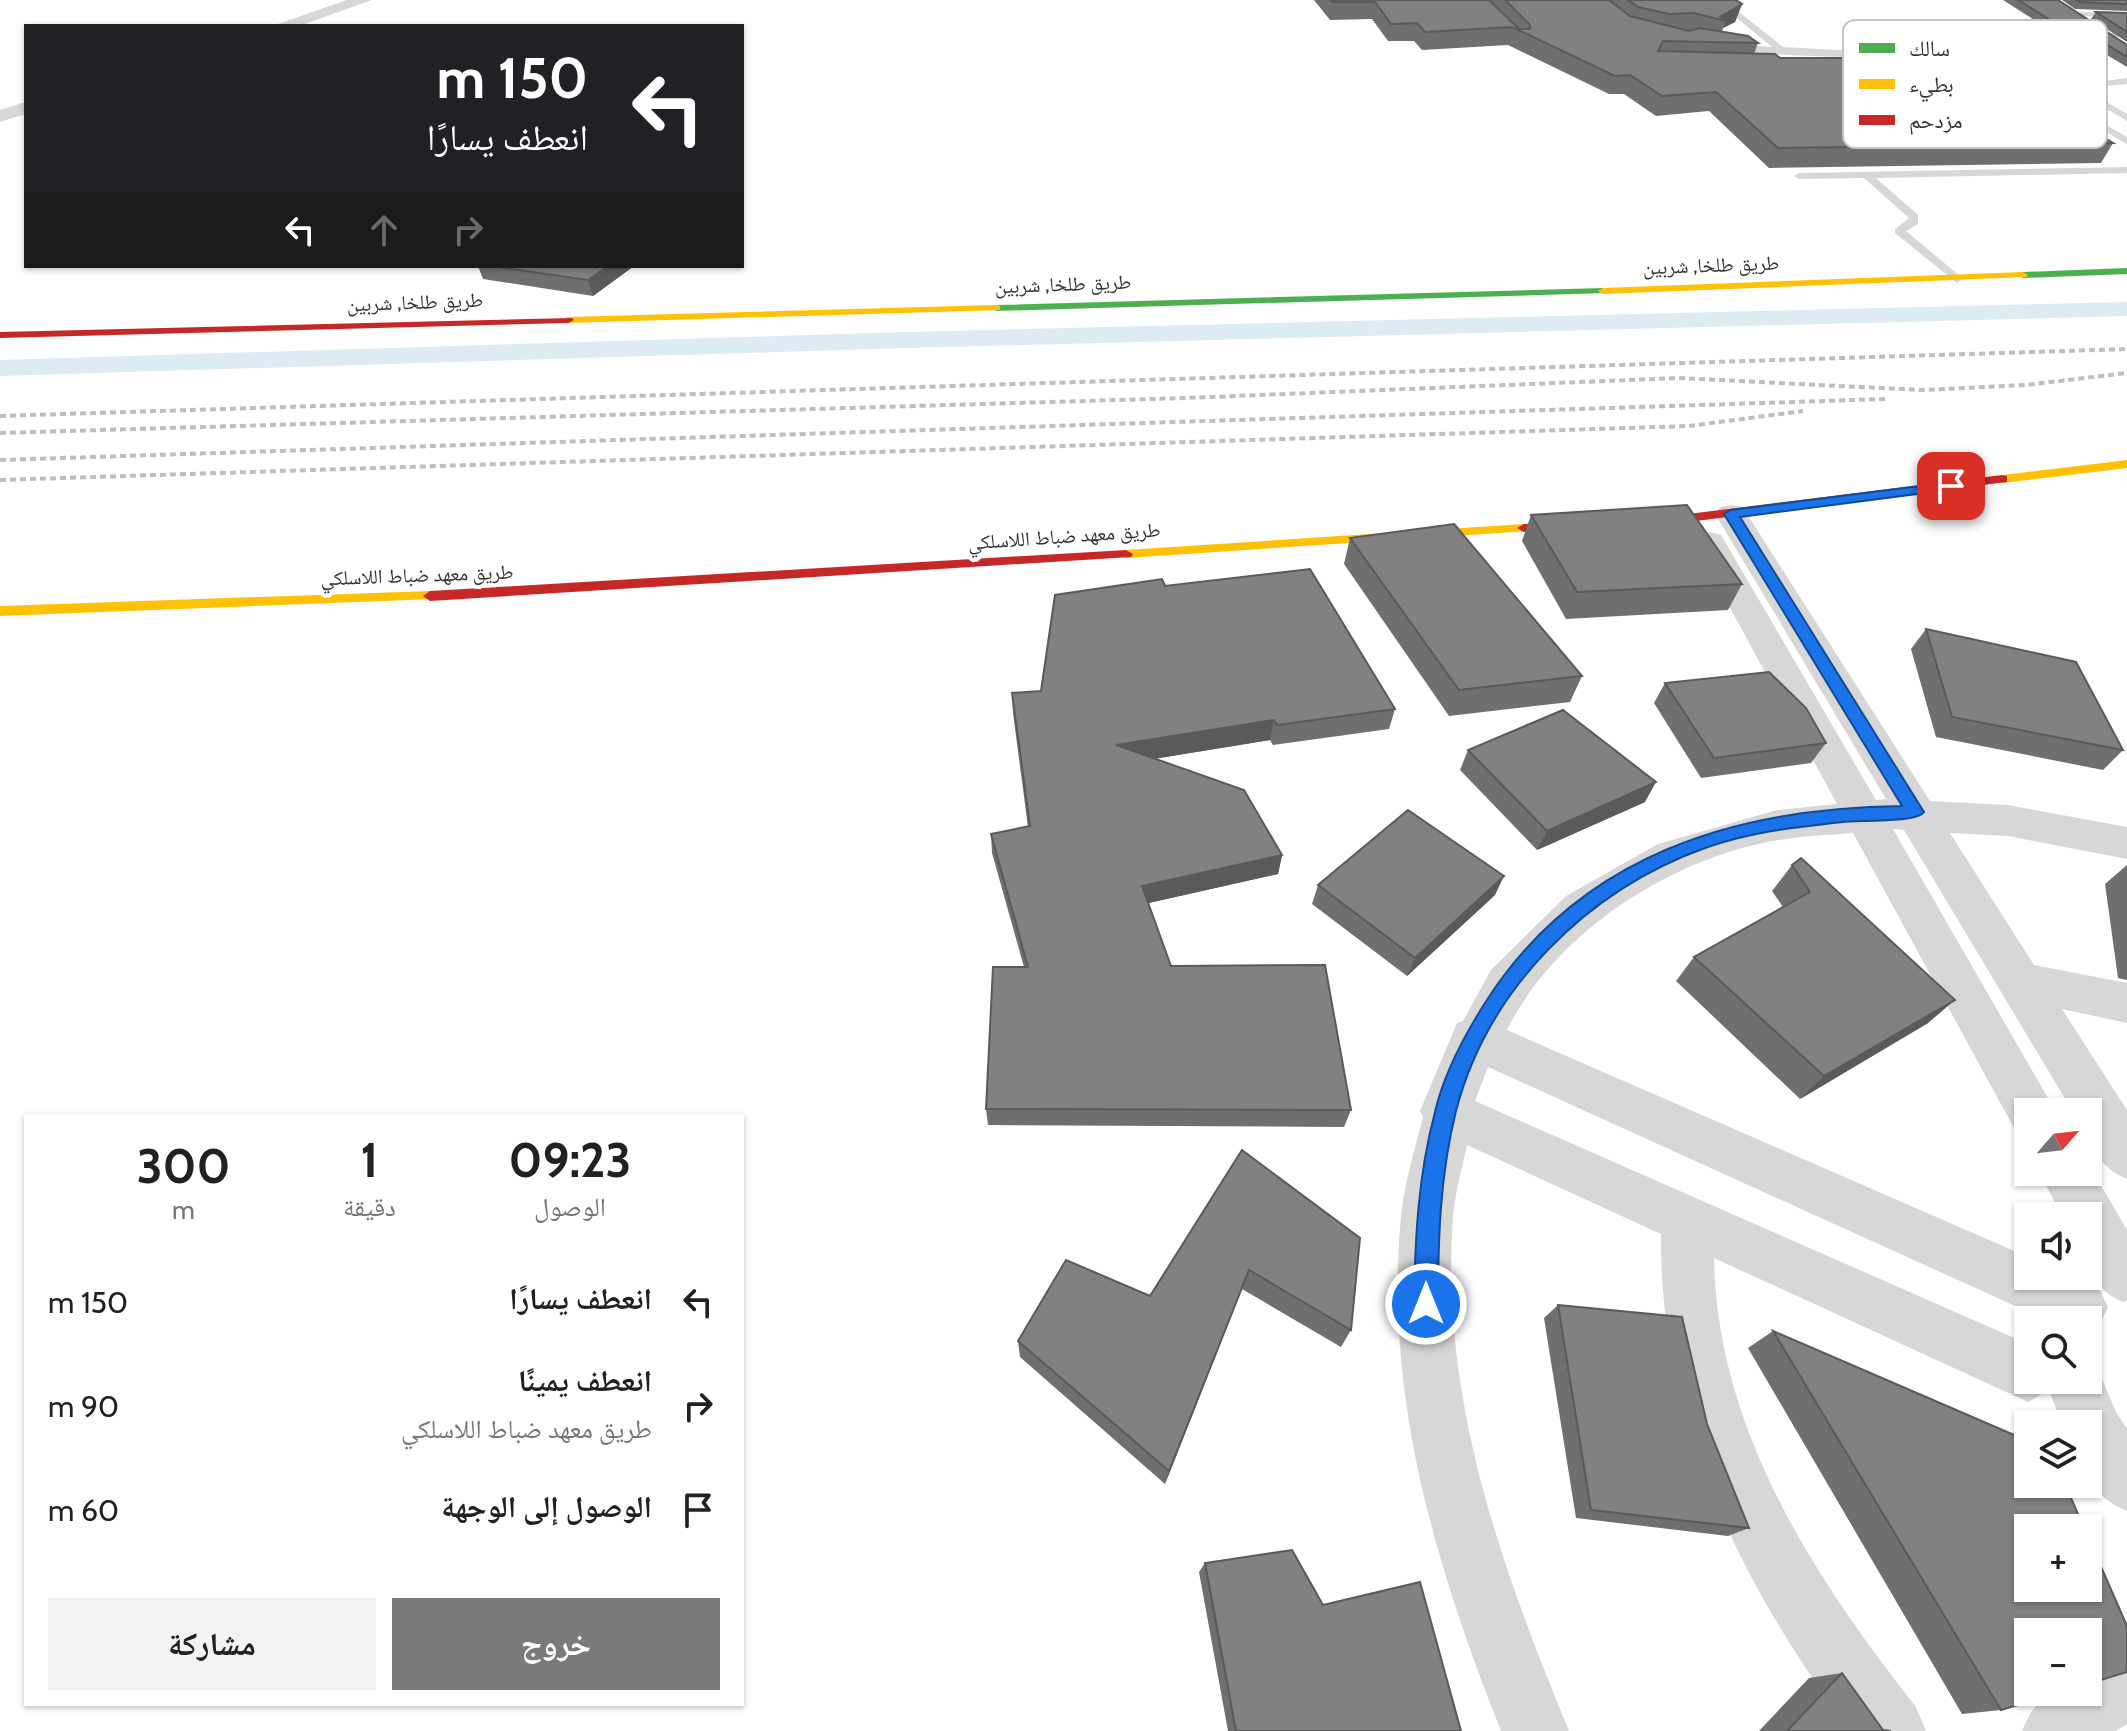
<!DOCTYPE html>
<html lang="ar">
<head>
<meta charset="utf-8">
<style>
	:root { --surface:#fff; --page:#f2f2f2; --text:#202124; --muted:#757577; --accent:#7a7a7a }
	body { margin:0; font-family:Cabin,"Noto Naskh Arabic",sans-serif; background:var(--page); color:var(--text); direction:rtl; height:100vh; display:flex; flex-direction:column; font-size:30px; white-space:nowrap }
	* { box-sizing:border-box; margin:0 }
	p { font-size:26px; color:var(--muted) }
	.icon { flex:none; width:44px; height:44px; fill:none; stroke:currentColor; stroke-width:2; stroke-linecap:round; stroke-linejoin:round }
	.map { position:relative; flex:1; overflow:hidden; direction:ltr }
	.details { position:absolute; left:24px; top:1114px; width:720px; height:592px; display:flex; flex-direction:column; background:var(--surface); border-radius:0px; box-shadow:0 2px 6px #0004; direction:rtl }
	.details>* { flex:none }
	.top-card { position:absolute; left:24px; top:24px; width:720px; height:244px; border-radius:0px; box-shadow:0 2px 6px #0004; direction:rtl; background:#202124; color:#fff; overflow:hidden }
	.needle { width:52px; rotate:62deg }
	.controls { position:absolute; left:2014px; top:1098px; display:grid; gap:16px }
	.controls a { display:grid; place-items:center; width:88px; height:88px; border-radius:0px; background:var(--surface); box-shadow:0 2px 6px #0004; font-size:40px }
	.pin { position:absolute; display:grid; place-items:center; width:68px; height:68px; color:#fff; margin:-34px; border-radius:16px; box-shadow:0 4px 12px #0006 }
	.me { position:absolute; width:88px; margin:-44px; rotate:0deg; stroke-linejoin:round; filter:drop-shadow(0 0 6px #0008) }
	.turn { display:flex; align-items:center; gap:28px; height:168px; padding:0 24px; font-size:36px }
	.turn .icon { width:104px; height:104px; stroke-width:2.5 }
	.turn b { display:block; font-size:56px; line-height:68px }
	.lanes { display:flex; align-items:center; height:76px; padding:0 24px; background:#0003; justify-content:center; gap:40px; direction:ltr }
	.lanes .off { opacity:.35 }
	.eta { display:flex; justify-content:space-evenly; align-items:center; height:136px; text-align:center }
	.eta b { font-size:48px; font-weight:700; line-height:56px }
	.button { display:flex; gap:16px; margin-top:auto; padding:16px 24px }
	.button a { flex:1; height:92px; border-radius:0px; background:var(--accent); color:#fff; font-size:32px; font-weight:700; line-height:92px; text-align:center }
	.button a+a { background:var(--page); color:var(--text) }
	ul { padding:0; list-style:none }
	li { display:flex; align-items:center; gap:24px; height:104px; padding:0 24px }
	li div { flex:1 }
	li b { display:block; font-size:30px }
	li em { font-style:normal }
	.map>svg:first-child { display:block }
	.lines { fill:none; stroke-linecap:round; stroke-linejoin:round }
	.canal { fill:#ddebf3; fill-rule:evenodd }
	.lane { fill:#d7d7d7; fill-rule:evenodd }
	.street { fill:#d7d7d7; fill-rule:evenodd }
	.fast { fill:#4caf50; fill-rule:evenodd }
	.slow { fill:#ffc107; fill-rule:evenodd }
	.jam { fill:#c62828; fill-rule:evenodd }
	.rail { stroke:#bebebe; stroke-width:4; stroke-dasharray:6 4; stroke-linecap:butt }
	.wall { fill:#6f6f6f }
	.shaded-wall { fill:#5a5a5a }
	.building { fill:#818181; stroke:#5a5a5a; stroke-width:2 }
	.route { fill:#1a73e8; stroke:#114b97; stroke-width:2 }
	.labels { text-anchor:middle; stroke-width:8; stroke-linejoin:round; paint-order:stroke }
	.far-street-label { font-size:20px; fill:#333; stroke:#fff }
	.key { fill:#fff; stroke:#c2c2c2; stroke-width:2 }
	.key-label { font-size:22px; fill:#333 }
</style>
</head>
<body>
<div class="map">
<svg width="2127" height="1731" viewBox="0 0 2127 1731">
	<rect width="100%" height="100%" fill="#fff"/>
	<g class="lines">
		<path class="canal" d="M2127 302V316L907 348 0 376V360L907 332Z"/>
		<path class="lane" d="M1715 0H1724L1783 47 1989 58 2127 137V144L1984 62 1784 55 1727 49 1730 44 1772 47Z
			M2073 12 2127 13V17L2070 16Z
			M2104 33H2127V37H2107Z
			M2127 78V84L2083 88 2127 114V121L2069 86Z
			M2127 167V173L1876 178 1918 215V224L1906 231 1961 277 1963 279 1957 283 1895 233V229L1909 218 1864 178 1799 179 1794 176 1799 173Z"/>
		<path class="street" d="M347 0H372L299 26H272Z
			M26 102V114L0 122V110Z
			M1731 505 1742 507 1747 514 1930 801 2008 805 2127 827V859L2008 836 1950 833 2034 965 2127 983V1023L2062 1009 2127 1110V1179C2097 1167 2088 1143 2088 1112H2073L1904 830 1893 829 2056 1112H2028V1133L2014 1128 1853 833C1828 835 1803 836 1779 840 1672 857 1555 933 1507 1030L2028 1257V1276H2073L2099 1288 2108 1307 2099 1326 2088 1331V1320H2046L1488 1067 1475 1101 2028 1344V1380H2088V1357L2094 1360 2116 1412 2127 1429V1511C2083 1493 2088 1466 2088 1424H2062L2049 1390 2028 1402 1714 1258C1717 1430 1814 1577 1916 1707L1926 1731H1850C1741 1585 1659 1419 1661 1234L1467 1145C1462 1168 1455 1193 1453 1217 1440 1397 1501 1567 1569 1731H1501C1436 1567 1384 1396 1401 1217 1404 1184 1415 1149 1423 1117L1420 1111 1457 1023 1463 1021 1491 970 1566 896 1658 844 1777 810 1837 804 1694 542 1699 535 1710 532 1721 535 1876 800 1886 799 1715 514 1720 507Z
			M2088 1163 2127 1230V1300L2123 1302C2083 1285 2088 1254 2088 1216H2062L2039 1172H2088Z
			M2127 1652V1724L2116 1731H2022C2037 1694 2050 1692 2088 1692V1671Z"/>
		<path class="fast" d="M2127 268V274L2023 278 2018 275 2023 272Z
			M1603 288 1607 289V293L996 311 991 308 996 305Z"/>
		<path class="slow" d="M2023 272 2028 275 2027 277 1603 294 1598 291 1603 288Z
			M996 305 1000 306V310L568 323 562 320 568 317Z
			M2127 460V468L2002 483 1995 479 2002 475Z
			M1524 524 1531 528 1529 531 1126 558 1119 554 1126 550Z
			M430 591 435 593V599L0 616V606Z"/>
		<path class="jam" d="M572 318 574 320 568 323 0 338V332Z
			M2002 475 2007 476V482L1696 521 1524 532 1517 528 1524 524 1696 513Z
			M1126 550 1133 554 1131 557 430 601 423 596 430 591Z"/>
		<path class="rail" d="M0 416 2127 349
			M0 433 1186 398 1679 378 1922 390 2026 385 2127 373
			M0 460 1886 399
			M0 480 1689 426 1803 411"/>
	</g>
	<path class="wall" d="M1314 0H1736L1742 4 1735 22 1723 28 1722 32 1758 43 1754 54 1780 58 2113 143 2101 163 1769 168 1709 111 1656 116 1624 94H1609L1508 45 1422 50 1414 41H1388L1372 19 1330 20Z
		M2003 0H2058L2127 45V67L2082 40 2064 39Z
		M2062 0H2127V11L2075 9Z
		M2096 12 2127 13V42L2091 19Z
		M478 266H634L593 296 483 279Z
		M1531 515 1742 584 1728 610 1566 619 1522 541Z
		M1350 538 1582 676 1570 702 1449 716 1344 564Z
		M1165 586 1395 709 1389 729 1273 745 1270 740 1154 759 1282 855 1278 874 1148 903 1171 966 1351 1110 1344 1127 988 1125 986 1109 1024 967 992 853 991 834 1028 827 1013 713 1012 693 1041 691Z
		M1926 629 2123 750 2103 770 1936 737 1911 649Z
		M1665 683 1826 743 1811 763 1701 778 1654 703Z
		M1468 750 1645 802 1537 850 1460 770Z
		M1792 865 1928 1023 1800 1099 1676 981 1694 957 1783 907 1772 891Z
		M2127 865V980L2118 978 2105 884Z
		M1318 885 1495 895 1407 976 1312 904Z
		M1242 1150 1351 1330 1341 1347 1242 1289 1165 1484 1020 1357 1018 1341 1150 1296Z
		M1558 1305 1707 1424 1749 1528 1728 1536 1576 1518 1544 1318Z
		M1773 1331 2001 1710 1962 1714 1748 1348Z
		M1205 1563 1323 1605 1461 1731H1228L1199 1572Z
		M1842 1673 1883 1730 1891 1731H1759L1809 1678Z"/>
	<path class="shaded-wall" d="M1742 4 1735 22 1723 28 1726 21 1720 17Z
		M608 266H634L593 296 588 280Z
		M1274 720 1270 740 1115 765 1116 745Z
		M1656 782 1645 802 1537 850 1547 831Z
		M1282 855 1278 874 1140 905 1142 886Z
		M1504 876 1495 895 1407 976 1415 958Z
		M1955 1000 1928 1023 1800 1099 1824 1076Z
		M1249 1270 1242 1289 1165 1484 1169 1471Z"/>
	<path class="building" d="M1330 0H1489L1519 29H1530V25L1505 0H1609L1630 16 1689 31 1700 28 1748 36 1758 43 1663 41 1658 51 1775 54 1780 58H1918L1990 67 2113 143 1778 148 1716 92 1662 96 1630 75 1615 76 1512 27 1425 32 1417 23 1391 24 1375 2H1332Z
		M1628 0H1736L1742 4 1720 17 1726 21 1693 13 1669 14 1638 7Z
		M2018 0H2058L2127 45V57L2086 32H2069Z
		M2076 0H2127V4L2079 2Z
		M2096 12 2127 13V32Z
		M491 266H608L588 280Z
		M1687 505 1742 584 1577 592 1531 515Z
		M1454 524 1582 676 1459 690 1350 538Z
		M1310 569 1395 709 1277 725 1274 720 1116 745 1244 790 1282 855 1142 886 1171 966 1325 965 1351 1110 986 1109 993 967H1028L991 834 1030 826 1012 693 1041 691 1055 595 1162 579 1165 586Z
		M1926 629 2076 662 2123 750 1952 717Z
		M1769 672 1806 708 1826 743 1714 758 1665 683Z
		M1563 710 1656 782 1547 831 1468 750Z
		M1408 810 1504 876 1415 958 1318 885Z
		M1801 858 1955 1000 1824 1076 1694 957 1810 892 1792 865Z
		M1242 1150 1360 1238 1351 1330 1249 1270 1169 1471 1018 1341 1066 1260 1150 1296Z
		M1558 1305 1682 1317 1707 1424 1749 1528 1591 1510Z
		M1773 1331 2028 1441V1484H2065L2084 1528H2028V1588H2088V1537L2127 1626V1672L2088 1684V1632H2028V1692H2061L2001 1710Z
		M1292 1550 1323 1605 1420 1582 1461 1731H1236L1205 1563Z
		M1842 1673 1883 1730 1891 1731H1787Z"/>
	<path class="route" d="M1951 482 1955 483V489L1740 517 1924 812C1917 823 1859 820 1842 822 1796 827 1749 832 1705 848 1588 890 1488 988 1456 1111 1440 1175 1438 1239 1438 1304L1435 1313 1426 1316 1418 1313 1414 1304C1415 1239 1418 1176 1435 1112 1444 1073 1464 1036 1485 1003 1579 855 1735 808 1902 806L1724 514 1731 510Z"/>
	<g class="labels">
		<g class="far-street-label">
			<text transform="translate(1711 265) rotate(-2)" y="7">طريق طلخا, شربين</text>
			<text transform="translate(1063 284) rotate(-2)" y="7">طريق طلخا, شربين</text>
			<text transform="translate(415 302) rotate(-2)" y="7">طريق طلخا, شربين</text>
			<text transform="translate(1064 536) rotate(-4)" y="7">طريق معهد ضباط اللاسلكي</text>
			<text transform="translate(417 575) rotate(-2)" y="7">طريق معهد ضباط اللاسلكي</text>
		</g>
	</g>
	<rect x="1843" y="20" width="264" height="128" rx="12" class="key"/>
	<rect x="1859" y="43" width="36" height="10" fill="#4caf50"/>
	<rect x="1859" y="79" width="36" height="10" fill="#ffc107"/>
	<rect x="1859" y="115" width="36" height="10" fill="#c62828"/>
	<g class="key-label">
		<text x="1909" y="56">سالك</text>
		<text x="1909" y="92">بطيء</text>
		<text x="1909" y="128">مزدحم</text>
	</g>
</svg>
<div class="controls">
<a><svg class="needle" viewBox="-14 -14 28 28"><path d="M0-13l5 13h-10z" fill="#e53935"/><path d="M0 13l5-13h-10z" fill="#757577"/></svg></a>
<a><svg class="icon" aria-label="sound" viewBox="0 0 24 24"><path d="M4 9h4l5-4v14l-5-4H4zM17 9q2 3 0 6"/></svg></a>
<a><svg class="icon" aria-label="search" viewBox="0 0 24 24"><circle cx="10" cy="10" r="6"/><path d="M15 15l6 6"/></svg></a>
<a><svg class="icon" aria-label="layers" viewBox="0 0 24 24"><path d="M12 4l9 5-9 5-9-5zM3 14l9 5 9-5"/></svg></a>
<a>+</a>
<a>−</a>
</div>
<div class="pin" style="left:1951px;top:486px;background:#d93025"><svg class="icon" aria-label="arrive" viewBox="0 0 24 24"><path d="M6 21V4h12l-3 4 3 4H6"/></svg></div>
<svg class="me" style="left:1426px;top:1304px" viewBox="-20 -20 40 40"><circle r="17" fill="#1a73e8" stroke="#fff" stroke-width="3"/><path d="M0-11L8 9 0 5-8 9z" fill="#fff"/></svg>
<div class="top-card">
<div class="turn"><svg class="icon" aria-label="left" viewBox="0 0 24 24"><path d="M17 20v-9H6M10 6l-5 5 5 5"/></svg><div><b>150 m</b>انعطف يسارًا</div></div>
<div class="lanes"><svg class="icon" aria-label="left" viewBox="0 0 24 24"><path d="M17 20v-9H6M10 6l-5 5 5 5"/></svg><svg class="icon off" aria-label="ahead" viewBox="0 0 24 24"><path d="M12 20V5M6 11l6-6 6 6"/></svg><svg class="icon off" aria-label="right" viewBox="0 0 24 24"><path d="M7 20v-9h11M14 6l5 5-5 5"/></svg></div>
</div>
<section class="details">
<div class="eta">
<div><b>09:23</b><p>الوصول</p></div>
<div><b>1</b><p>دقيقة</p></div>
<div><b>300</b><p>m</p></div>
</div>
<ul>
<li><svg class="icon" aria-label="left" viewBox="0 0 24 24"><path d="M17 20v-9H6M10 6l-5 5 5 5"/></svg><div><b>انعطف يسارًا</b></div><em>150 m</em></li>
<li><svg class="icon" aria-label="right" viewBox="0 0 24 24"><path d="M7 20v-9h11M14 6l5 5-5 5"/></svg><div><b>انعطف يمينًا</b><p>طريق معهد ضباط اللاسلكي</p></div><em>90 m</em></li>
<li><svg class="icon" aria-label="arrive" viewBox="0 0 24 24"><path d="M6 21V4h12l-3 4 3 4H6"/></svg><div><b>الوصول إلى الوجهة</b></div><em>60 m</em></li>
</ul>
<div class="button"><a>خروج</a><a>مشاركة</a></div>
</section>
</div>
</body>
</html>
